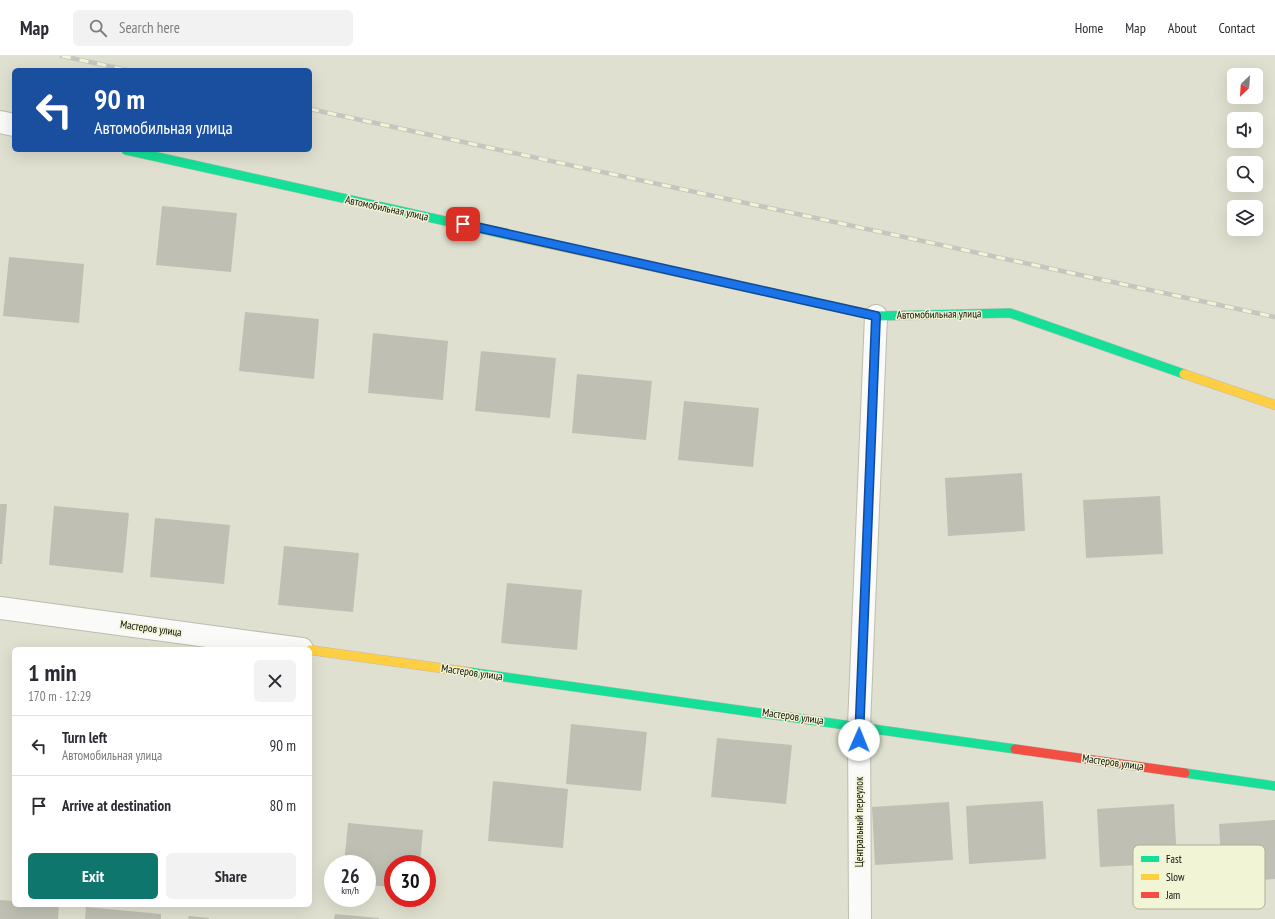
<!DOCTYPE html>
<html lang="en">
<head>
<meta charset="utf-8">
<style>
	:root { --surface:#fff; --page:#f2f2f3; --text:#2b2b33; --muted:#7c7c81; --line:#e1e1e2; --accent:#0f766e }
	body { margin:0; font-family:"PT Sans Narrow",sans-serif; background:var(--page); color:var(--text); height:100vh; display:flex; flex-direction:column; font-size:15px; white-space:nowrap }
	* { box-sizing:border-box; margin:0 }
	p { font-size:13px; color:var(--muted) }
	.icon { flex:none; width:22px; height:22px; fill:none; stroke:currentColor; stroke-width:2; stroke-linecap:round; stroke-linejoin:round }
	.map { position:relative; flex:1; overflow:hidden }
	.side { position:absolute; left:12px; top:591px; width:300px; height:260px; display:flex; flex-direction:column; background:var(--surface); border-radius:6px; box-shadow:0 4px 16px #0002 }
	.side>* { flex:none }
	.hud { position:absolute; left:12px; top:12px; width:300px; height:84px; border-radius:6px; box-shadow:0 4px 16px #0002; background:#1a4fa0; color:#fff; overflow:hidden }
	.needle { width:26px; rotate:205deg }
	.tools { position:absolute; left:1227px; top:12px; display:grid; gap:8px }
	.tools a { display:grid; place-items:center; width:36px; height:36px; border-radius:6px; background:var(--surface); box-shadow:0 4px 16px #0002; font-size:20px }
	.speed { position:absolute; left:324px; top:799px; display:flex; gap:8px; font-size:20px; font-weight:700; text-align:center }
	.speed>* { display:grid; place-content:center; width:52px; height:52px; border-radius:50%; background:var(--surface); box-shadow:0 4px 16px #0002; line-height:1 }
	.speed small { font-size:10px; font-weight:400 }
	.speed .limit { border:6px solid #d22; background:#fff; color:#111 }
	.pin { position:absolute; display:grid; place-items:center; width:34px; height:34px; color:#fff; margin:-17px; border-radius:8px; box-shadow:0 2px 6px #0006 }
	.me { position:absolute; width:44px; margin:-22px; rotate:1deg; stroke-linejoin:round; filter:drop-shadow(0 0 3px #0008) }
	.turn { display:flex; align-items:center; gap:14px; height:84px; padding:0 16px; font-size:18px }
	.turn .icon { width:52px; height:52px; stroke-width:2.5 }
	.turn b { display:block; font-size:28px; line-height:34px }
	.round { display:grid; place-items:center; flex:none; width:42px; height:42px; border-radius:6px; background:var(--page) }
	.headline { display:flex; align-items:center; justify-content:space-between; height:68px; padding:0 16px }
	h1 { font-size:24px; font-weight:700; line-height:30px }
	.cta { display:flex; gap:8px; margin-top:auto; padding:8px 16px }
	.cta a { flex:1; height:46px; border-radius:6px; background:var(--accent); color:#fff; font-size:16px; font-weight:700; line-height:46px; text-align:center }
	.cta a+a { background:var(--page); color:var(--text) }
	ul { padding:0; list-style:none }
	li { display:flex; align-items:center; gap:12px; height:60px; padding:0 16px; border-top:1px solid var(--line) }
	li div { flex:1 }
	li b { display:block; font-size:15px }
	li em { font-style:normal }
	header { display:flex; align-items:center; gap:24px; box-sizing:border-box; height:56px; padding:0 20px; background:var(--surface); border-bottom:1px solid var(--line) }
	header strong { font-size:19px }
	nav { display:flex; gap:22px; margin-inline-start:auto; font-size:14px }
	.search { width:280px; height:36px; background:var(--page); display:flex; align-items:center; gap:10px; box-sizing:border-box; padding:0 14px; border-radius:6px; color:var(--muted); font-size:15px }
	.map>svg:first-child { display:block }
	.building { fill:#bfc0b3 }
	.lines { fill:none; stroke-linecap:round; stroke-linejoin:round }
	.street-casing { stroke:#bcbcaf; stroke-width:24 }
	.fast-casing { stroke:#bcbcaf; stroke-width:10 }
	.slow-casing { stroke:#bcbcaf; stroke-width:10 }
	.jam-casing { stroke:#bcbcaf; stroke-width:10 }
	.street { stroke:#fafaf8; stroke-width:22 }
	.fast { stroke:#16e098; stroke-width:9 }
	.slow { stroke:#ffcf43; stroke-width:9 }
	.jam { stroke:#f24e42; stroke-width:9 }
	.rail-casing { stroke:#c6c6c1; stroke-width:4.5 }
	.rail { stroke:#f2f4d6; stroke-width:3; stroke-dasharray:9; stroke-linecap:butt }
	.route-casing { stroke:#114b97; stroke-width:10 }
	.route { stroke:#1a73e8; stroke-width:7 }
	.labels { text-anchor:middle; stroke-width:3; stroke-linejoin:round; paint-order:stroke }
	.street-label { font-size:11px; fill:#0e0e05; stroke:#f2f4d6 }
	.key { fill:#f2f4d6; stroke:#aeaf97; stroke-width:1 }
	.key-label { font-size:11px; fill:#0e0e05 }
</style>
</head>
<body>
<header>
<strong>Map</strong>
<div class="search"><svg class="icon" aria-label="search" viewBox="0 0 24 24"><circle cx="10" cy="10" r="6"/><path d="M15 15l6 6"/></svg>Search here</div>
<nav><a>Home</a><a>Map</a><a>About</a><a>Contact</a></nav>
</header>
<div class="map">
<svg width="1275" height="863" viewBox="0 0 1275 863">
	<rect width="100%" height="100%" fill="#dfe0cf"/>
	<path class="building" d="M162 150 237 157 231 216 156 209Z
		M9 201 84 208 79 267 3 260Z
		M245 256 319 263 314 323 239 315Z
		M373 277 448 285 443 344 368 337Z
		M481 295 556 302 550 362 475 355Z
		M577 318 652 325 646 384 572 377Z
		M684 345 759 352 753 411 678 404Z
		M1022 417 1025 475 948 480 945 422Z
		M1160 440 1163 498 1086 502 1083 444Z
		M0 448H7L2 508H0Z
		M54 450 129 457 123 517 49 509Z
		M155 462 230 469 224 528 150 521Z
		M284 490 359 497 353 556 278 549Z
		M507 527 582 534 577 594 501 587Z
		M571 668 647 676 641 735 566 728Z
		M717 682 792 689 786 748 711 741Z
		M493 725 568 733 563 792 488 785Z
		M1043 745 1046 803 969 808 966 750Z
		M949 746 953 804 875 809 872 751Z
		M1174 748 1177 807 1100 811 1097 753Z
		M1275 764V823L1222 826 1219 768Z
		M348 767 423 774 420 808H393V831L367 829V808H344Z
		M0 844 14 845V849H59L58 863H0Z
		M86 851 161 858V863H85Z
		M335 858 379 862V863H334Z
		M189 860 209 862V863H188Z"/>
	<g class="lines">
		<g class="street-casing">
			<path id="street" d="M0 66 14 69
				M0 552 302 593
				M860 863 859 670 876 260"/>
		</g>
		<g class="fast-casing">
			<path id="fast" d="M126 94 513 180
				M755 233 876 260 1010 257 1184 318
				M469 616 1015 693
				M1185 717 1275 730"/>
		</g>
		<g class="slow-casing">
			<path id="slow" d="M513 180 755 233
				M1184 318 1275 349
				M310 594 469 616"/>
		</g>
		<g class="jam-casing">
			<path id="jam" d="M1015 693 1185 717"/>
		</g>
		<use href="#street" class="street"/>
		<use href="#fast" class="fast"/>
		<use href="#slow" class="slow"/>
		<use href="#jam" class="jam"/>
		<g class="rail-casing">
			<path id="rail" d="M62 0 127 14
				M310 53 1275 261"/>
		</g>
		<use href="#rail" class="rail"/>
	</g>
	<g class="lines">
		<g class="route-casing">
			<path id="route" d="M463 168 876 260 859 684"/>
		</g>
		<use href="#route" class="route"/>
	</g>
	<g class="labels">
		<g class="street-label">
			<text transform="translate(387 152) rotate(12)" y="4">Автомобильная улица</text>
			<text transform="translate(939 258) rotate(-1)" y="4">Автомобильная улица</text>
			<text transform="translate(151 572) rotate(8)" y="4">Мастеров улица</text>
			<text transform="translate(472 616) rotate(8)" y="4">Мастеров улица</text>
			<text transform="translate(793 660) rotate(8)" y="4">Мастеров улица</text>
			<text transform="translate(1113 706) rotate(8)" y="4">Мастеров улица</text>
			<text transform="translate(859 766) rotate(-90)" y="4">Центральный переулок</text>
		</g>
	</g>
	<rect x="1133" y="789" width="132" height="64" rx="6" class="key"/>
	<rect x="1141" y="800" width="18" height="6" fill="#16e098"/>
	<rect x="1141" y="818" width="18" height="6" fill="#ffcf43"/>
	<rect x="1141" y="836" width="18" height="6" fill="#f24e42"/>
	<g class="key-label">
		<text x="1166" y="807">Fast</text>
		<text x="1166" y="825">Slow</text>
		<text x="1166" y="843">Jam</text>
	</g>
</svg>
<div class="tools">
<a><svg class="needle" viewBox="-14 -14 28 28"><path d="M0-13l5 13h-10z" fill="#e53935"/><path d="M0 13l5-13h-10z" fill="#7c7c81"/></svg></a>
<a><svg class="icon" aria-label="sound" viewBox="0 0 24 24"><path d="M4 9h4l5-4v14l-5-4H4zM17 9q2 3 0 6"/></svg></a>
<a><svg class="icon" aria-label="search" viewBox="0 0 24 24"><circle cx="10" cy="10" r="6"/><path d="M15 15l6 6"/></svg></a>
<a><svg class="icon" aria-label="layers" viewBox="0 0 24 24"><path d="M12 4l9 5-9 5-9-5zM3 14l9 5 9-5"/></svg></a>
</div>
<div class="speed"><div>26<small>km/h</small></div><div class="limit">30</div></div>
<div class="pin" style="left:463px;top:168px;background:#d93025"><svg class="icon" aria-label="arrive" viewBox="0 0 24 24"><path d="M6 21V4h12l-3 4 3 4H6"/></svg></div>
<svg class="me" style="left:859px;top:684px" viewBox="-20 -20 40 40"><circle r="19" fill="#fff"/><path d="M0-13L10 11 0 6-10 11z" fill="#1a73e8"/></svg>
<div class="hud">
<div class="turn"><svg class="icon" aria-label="left" viewBox="0 0 24 24"><path d="M17 20v-9H6M10 6l-5 5 5 5"/></svg><div><b>90 m</b>Автомобильная улица</div></div>
</div>
<section class="side">
<div class="headline"><div><h1>1 min</h1><p>170 m · 12:29</p></div><a class="round"><svg class="icon" aria-label="close" viewBox="0 0 24 24"><path d="M6 6l12 12M18 6L6 18"/></svg></a></div>
<ul>
<li><svg class="icon" aria-label="left" viewBox="0 0 24 24"><path d="M17 20v-9H6M10 6l-5 5 5 5"/></svg><div><b>Turn left</b><p>Автомобильная улица</p></div><em>90 m</em></li>
<li><svg class="icon" aria-label="arrive" viewBox="0 0 24 24"><path d="M6 21V4h12l-3 4 3 4H6"/></svg><div><b>Arrive at destination</b></div><em>80 m</em></li>
</ul>
<div class="cta"><a>Exit</a><a>Share</a></div>
</section>
</div>
</body>
</html>
